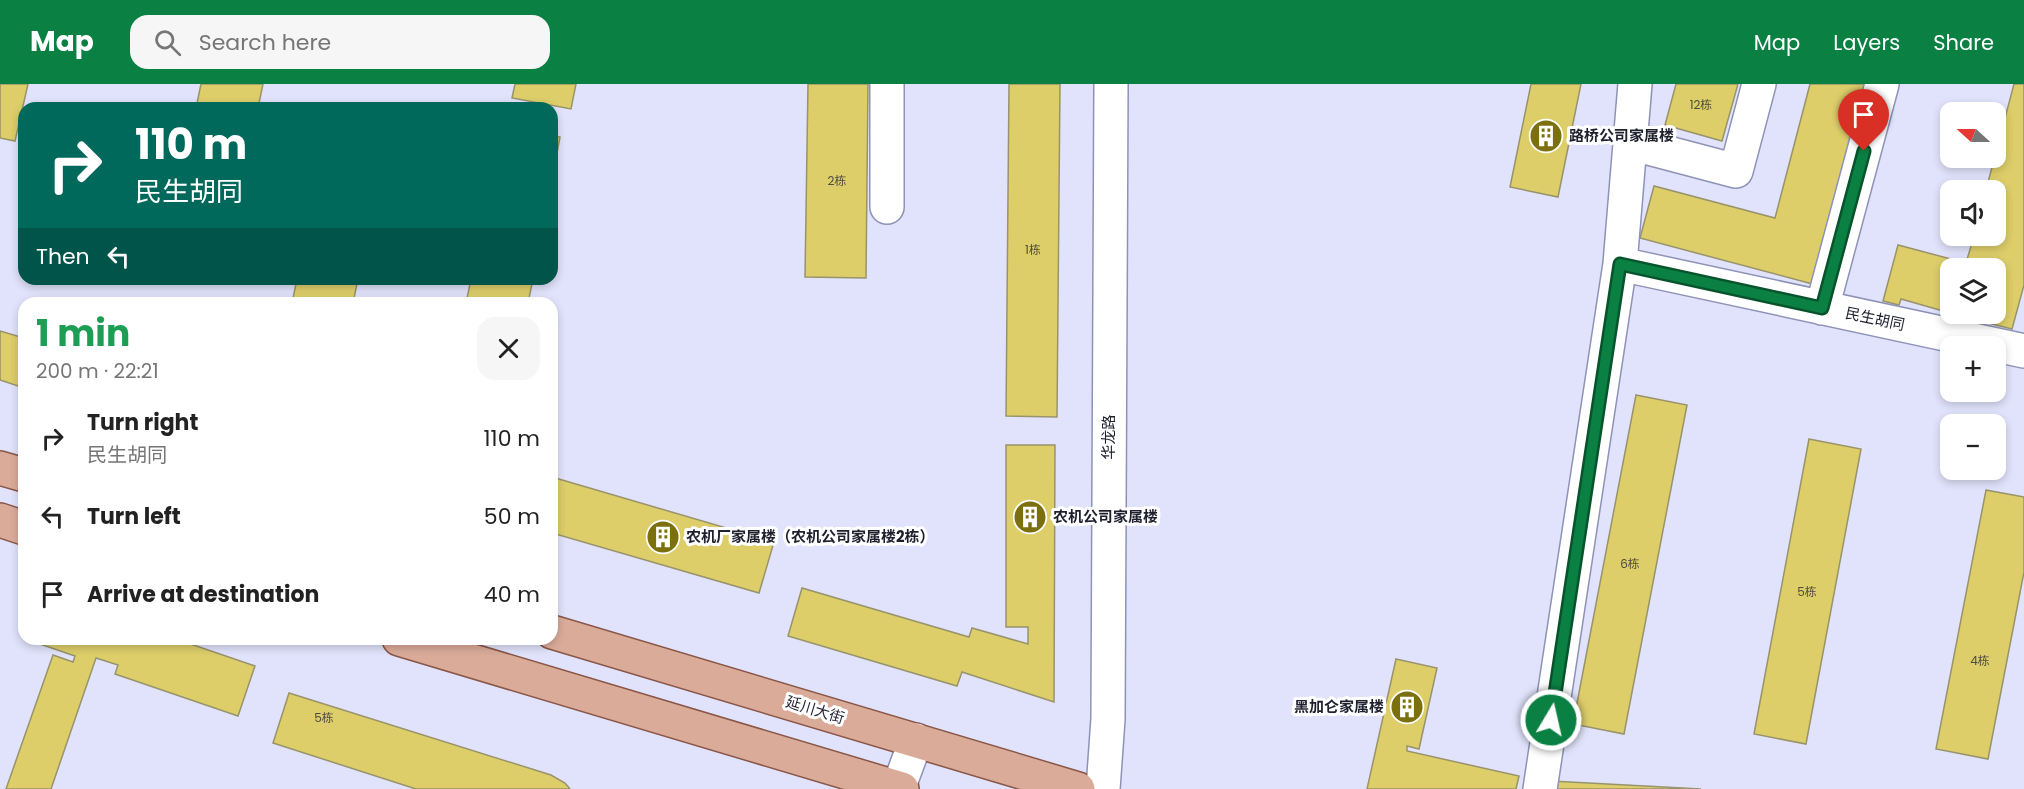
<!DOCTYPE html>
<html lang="en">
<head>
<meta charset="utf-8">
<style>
	:root { --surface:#fff; --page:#f6f6f6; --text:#222; --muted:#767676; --accent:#0b8043 }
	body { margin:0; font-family:Poppins,"Noto Sans SC",sans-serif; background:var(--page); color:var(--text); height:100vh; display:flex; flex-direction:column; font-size:22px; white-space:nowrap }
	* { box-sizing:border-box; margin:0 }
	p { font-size:20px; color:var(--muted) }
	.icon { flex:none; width:33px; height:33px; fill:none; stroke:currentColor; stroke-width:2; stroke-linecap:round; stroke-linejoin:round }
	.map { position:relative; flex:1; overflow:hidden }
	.panel { position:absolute; left:18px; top:213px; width:540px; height:348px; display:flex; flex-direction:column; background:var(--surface); border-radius:18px; box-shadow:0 3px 9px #0003 }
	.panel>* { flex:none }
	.guide { position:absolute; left:18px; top:18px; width:540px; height:183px; border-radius:18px; box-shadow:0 3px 9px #0003; background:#00695c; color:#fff; overflow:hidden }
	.needle { width:39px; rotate:291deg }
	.controls { position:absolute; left:1940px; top:18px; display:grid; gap:12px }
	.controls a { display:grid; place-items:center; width:66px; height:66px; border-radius:12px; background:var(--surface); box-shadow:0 3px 9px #0003; font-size:30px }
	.pin { position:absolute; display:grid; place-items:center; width:51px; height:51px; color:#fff; margin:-62px -26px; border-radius:50% 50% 50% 0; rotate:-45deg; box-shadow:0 0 6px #0007 }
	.pin .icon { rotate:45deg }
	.me { position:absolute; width:66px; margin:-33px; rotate:9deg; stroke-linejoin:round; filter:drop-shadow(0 0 4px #0008) }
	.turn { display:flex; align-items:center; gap:21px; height:126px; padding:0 18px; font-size:27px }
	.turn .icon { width:78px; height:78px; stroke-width:2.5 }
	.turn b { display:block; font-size:42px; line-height:51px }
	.then { display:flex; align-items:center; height:57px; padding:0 18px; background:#0003; gap:12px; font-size:22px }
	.round { display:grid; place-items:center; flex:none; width:63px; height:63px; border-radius:18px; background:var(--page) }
	.overview { display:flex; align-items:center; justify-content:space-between; height:102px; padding:0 18px }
	h1 { font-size:36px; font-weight:700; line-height:45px; color:#1e9e55 }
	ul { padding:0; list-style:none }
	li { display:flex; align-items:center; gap:18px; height:78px; padding:0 18px }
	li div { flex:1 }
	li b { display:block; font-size:22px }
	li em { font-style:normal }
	header { display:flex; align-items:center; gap:36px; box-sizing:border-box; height:84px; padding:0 30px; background:var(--accent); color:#fff }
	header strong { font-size:28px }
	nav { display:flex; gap:33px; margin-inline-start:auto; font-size:21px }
	.search { width:420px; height:54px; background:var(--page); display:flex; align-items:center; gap:15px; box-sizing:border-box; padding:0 21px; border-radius:18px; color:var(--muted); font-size:22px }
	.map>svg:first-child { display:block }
	.building { fill:#ddce6a; stroke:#98936b; stroke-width:1.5 }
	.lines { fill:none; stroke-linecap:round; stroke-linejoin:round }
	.minor-casing { stroke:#8e92b7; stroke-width:36 }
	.major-casing { stroke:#895647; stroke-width:36 }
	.minor { stroke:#fff; stroke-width:33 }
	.major { stroke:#daab99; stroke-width:33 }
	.route-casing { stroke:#07532c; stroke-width:15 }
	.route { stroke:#0b8043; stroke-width:10 }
	.labels { text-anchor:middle; stroke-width:6; stroke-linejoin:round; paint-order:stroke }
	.number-label { font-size:12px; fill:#4e4c3d }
	.poi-label { font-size:15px; font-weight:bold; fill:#1e202e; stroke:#fff; text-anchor:start }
	.street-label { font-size:15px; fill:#1e202e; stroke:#fff }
</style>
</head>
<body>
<header>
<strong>Map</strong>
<div class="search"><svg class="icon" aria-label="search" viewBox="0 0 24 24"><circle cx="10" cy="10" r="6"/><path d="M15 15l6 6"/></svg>Search here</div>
<nav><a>Map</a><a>Layers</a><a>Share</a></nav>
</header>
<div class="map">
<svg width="2024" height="705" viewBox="0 0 2024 705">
	<rect width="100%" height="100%" fill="#e1e3fc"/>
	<path class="building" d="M0 0H28L15 57 0 54Z
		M201 0H263L258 24H196Z
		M515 0H576L571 25 512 14Z
		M808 0H868L866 194 805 193Z
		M1009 0H1060L1057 333 1006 332Z
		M1531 0H1581L1558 113 1510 103Z
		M1676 0H1738L1722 57 1665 41Z
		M1810 0H1874L1820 202 1640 154 1654 102 1775 134Z
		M2014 0H2024V201L2012 245 1953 230H1995V184H1950V229L1901 215 1899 221 1883 217 1898 161 1966 179 1974 152H1995V106H1986Z
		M552 51 560 53 552 96Z
		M297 195H358L353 219H292Z
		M471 195H533L528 219H466Z
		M0 247 24 254V304L0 296Z
		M1636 311 1687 321 1624 650 1573 640Z
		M1809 355 1861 365 1806 660 1754 650Z
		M1006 361H1055L1054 618 962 588 957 602 788 552 802 504 969 553 972 544 1028 560V543H1006Z
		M552 393 774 458 759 509 552 449Z
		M1986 406 2024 413V488L1988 675 1936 665Z
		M42 555H176L255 582 238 632 115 590 118 581 96 574 51 705H6L53 571 73 578 75 572 40 560Z
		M1396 575 1437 584 1419 665 1407 662V667L1519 692 1516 705H1367Z
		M289 609 551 691 565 699 570 705H416L273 659Z
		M1551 697 1701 705H1551Z"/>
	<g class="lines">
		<g class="minor-casing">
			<path id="minor" d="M887 0V123
				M1630 59 1736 87 1759 0
				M1620 180 2024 267
				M1822 224 1882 0
				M898 705 916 656
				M1103 705 1108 635 1111 0
				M1540 705 1620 180 1635 0"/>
		</g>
		<g class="major-casing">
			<path id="major" d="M0 384 24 391
				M0 436 24 444
				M552 548 1078 705
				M399 555 902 705"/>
		</g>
		<use href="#minor" class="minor"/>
		<use href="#major" class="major"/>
	</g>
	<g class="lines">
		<g class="route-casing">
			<path id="route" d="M1551 636 1620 180 1822 224 1864 67"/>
		</g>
		<use href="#route" class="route"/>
	</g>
	<defs>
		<g id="building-disc" transform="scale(1.725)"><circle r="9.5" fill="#7c6f0d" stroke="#fff"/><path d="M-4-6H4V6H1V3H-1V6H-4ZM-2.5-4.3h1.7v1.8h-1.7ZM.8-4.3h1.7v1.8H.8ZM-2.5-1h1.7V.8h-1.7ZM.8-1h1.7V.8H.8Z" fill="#fff"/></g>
	</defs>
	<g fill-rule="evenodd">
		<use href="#building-disc" x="1546" y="52"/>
		<use href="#building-disc" x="1030" y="433"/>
		<use href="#building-disc" x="663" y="453"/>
		<use href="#building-disc" x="1407" y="623"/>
	</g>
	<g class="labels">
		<g class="number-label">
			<text x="1701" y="25">12栋</text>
			<text x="837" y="101">2栋</text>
			<text x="1033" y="170">1栋</text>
			<text x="1630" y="484">6栋</text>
			<text x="1807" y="512">5栋</text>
			<text x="1980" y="581">4栋</text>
			<text x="324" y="638">5栋</text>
		</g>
		<g class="poi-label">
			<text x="1569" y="57">路桥公司家属楼</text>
			<text x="1053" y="438">农机公司家属楼</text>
			<text x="686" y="458">农机厂家属楼（农机公司家属楼2栋）</text>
			<text x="1384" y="628" text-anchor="end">黑加仑家属楼</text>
		</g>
		<g class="street-label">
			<text transform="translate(1875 235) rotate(12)" y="5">民生胡同</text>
			<text transform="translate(1109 353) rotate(-90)" y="5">华龙路</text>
			<text transform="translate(815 626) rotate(17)" y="5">延川大街</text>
		</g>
	</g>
</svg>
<div class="controls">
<a><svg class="needle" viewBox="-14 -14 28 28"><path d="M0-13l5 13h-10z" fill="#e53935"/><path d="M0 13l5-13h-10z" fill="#767676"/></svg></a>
<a><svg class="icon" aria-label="sound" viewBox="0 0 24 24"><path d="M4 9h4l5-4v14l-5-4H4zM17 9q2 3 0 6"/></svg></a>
<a><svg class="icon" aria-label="layers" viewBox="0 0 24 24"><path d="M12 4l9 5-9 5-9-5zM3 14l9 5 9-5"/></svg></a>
<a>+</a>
<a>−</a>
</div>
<div class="pin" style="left:1864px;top:67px;background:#d93025"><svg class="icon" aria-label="arrive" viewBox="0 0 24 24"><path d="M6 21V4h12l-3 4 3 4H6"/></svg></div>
<svg class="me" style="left:1551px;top:636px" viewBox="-20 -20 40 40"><circle r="17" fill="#0b8043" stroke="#fff" stroke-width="3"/><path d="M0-11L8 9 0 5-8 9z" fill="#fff"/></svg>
<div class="guide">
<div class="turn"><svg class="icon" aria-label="right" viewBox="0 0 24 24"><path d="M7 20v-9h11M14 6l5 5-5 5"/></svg><div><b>110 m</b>民生胡同</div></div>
<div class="then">Then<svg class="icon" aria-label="left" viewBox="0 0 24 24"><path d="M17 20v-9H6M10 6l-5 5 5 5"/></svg></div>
</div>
<section class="panel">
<div class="overview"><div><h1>1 min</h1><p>200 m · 22:21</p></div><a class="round"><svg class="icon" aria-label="close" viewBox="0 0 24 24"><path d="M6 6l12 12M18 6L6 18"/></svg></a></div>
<ul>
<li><svg class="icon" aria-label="right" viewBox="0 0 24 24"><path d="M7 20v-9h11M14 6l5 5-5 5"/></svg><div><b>Turn right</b><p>民生胡同</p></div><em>110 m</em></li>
<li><svg class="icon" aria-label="left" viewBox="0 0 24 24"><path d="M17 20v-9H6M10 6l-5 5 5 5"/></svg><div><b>Turn left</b></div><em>50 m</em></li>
<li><svg class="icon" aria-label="arrive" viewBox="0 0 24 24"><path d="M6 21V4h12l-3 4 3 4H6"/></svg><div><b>Arrive at destination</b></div><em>40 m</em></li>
</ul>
</section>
</div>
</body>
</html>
